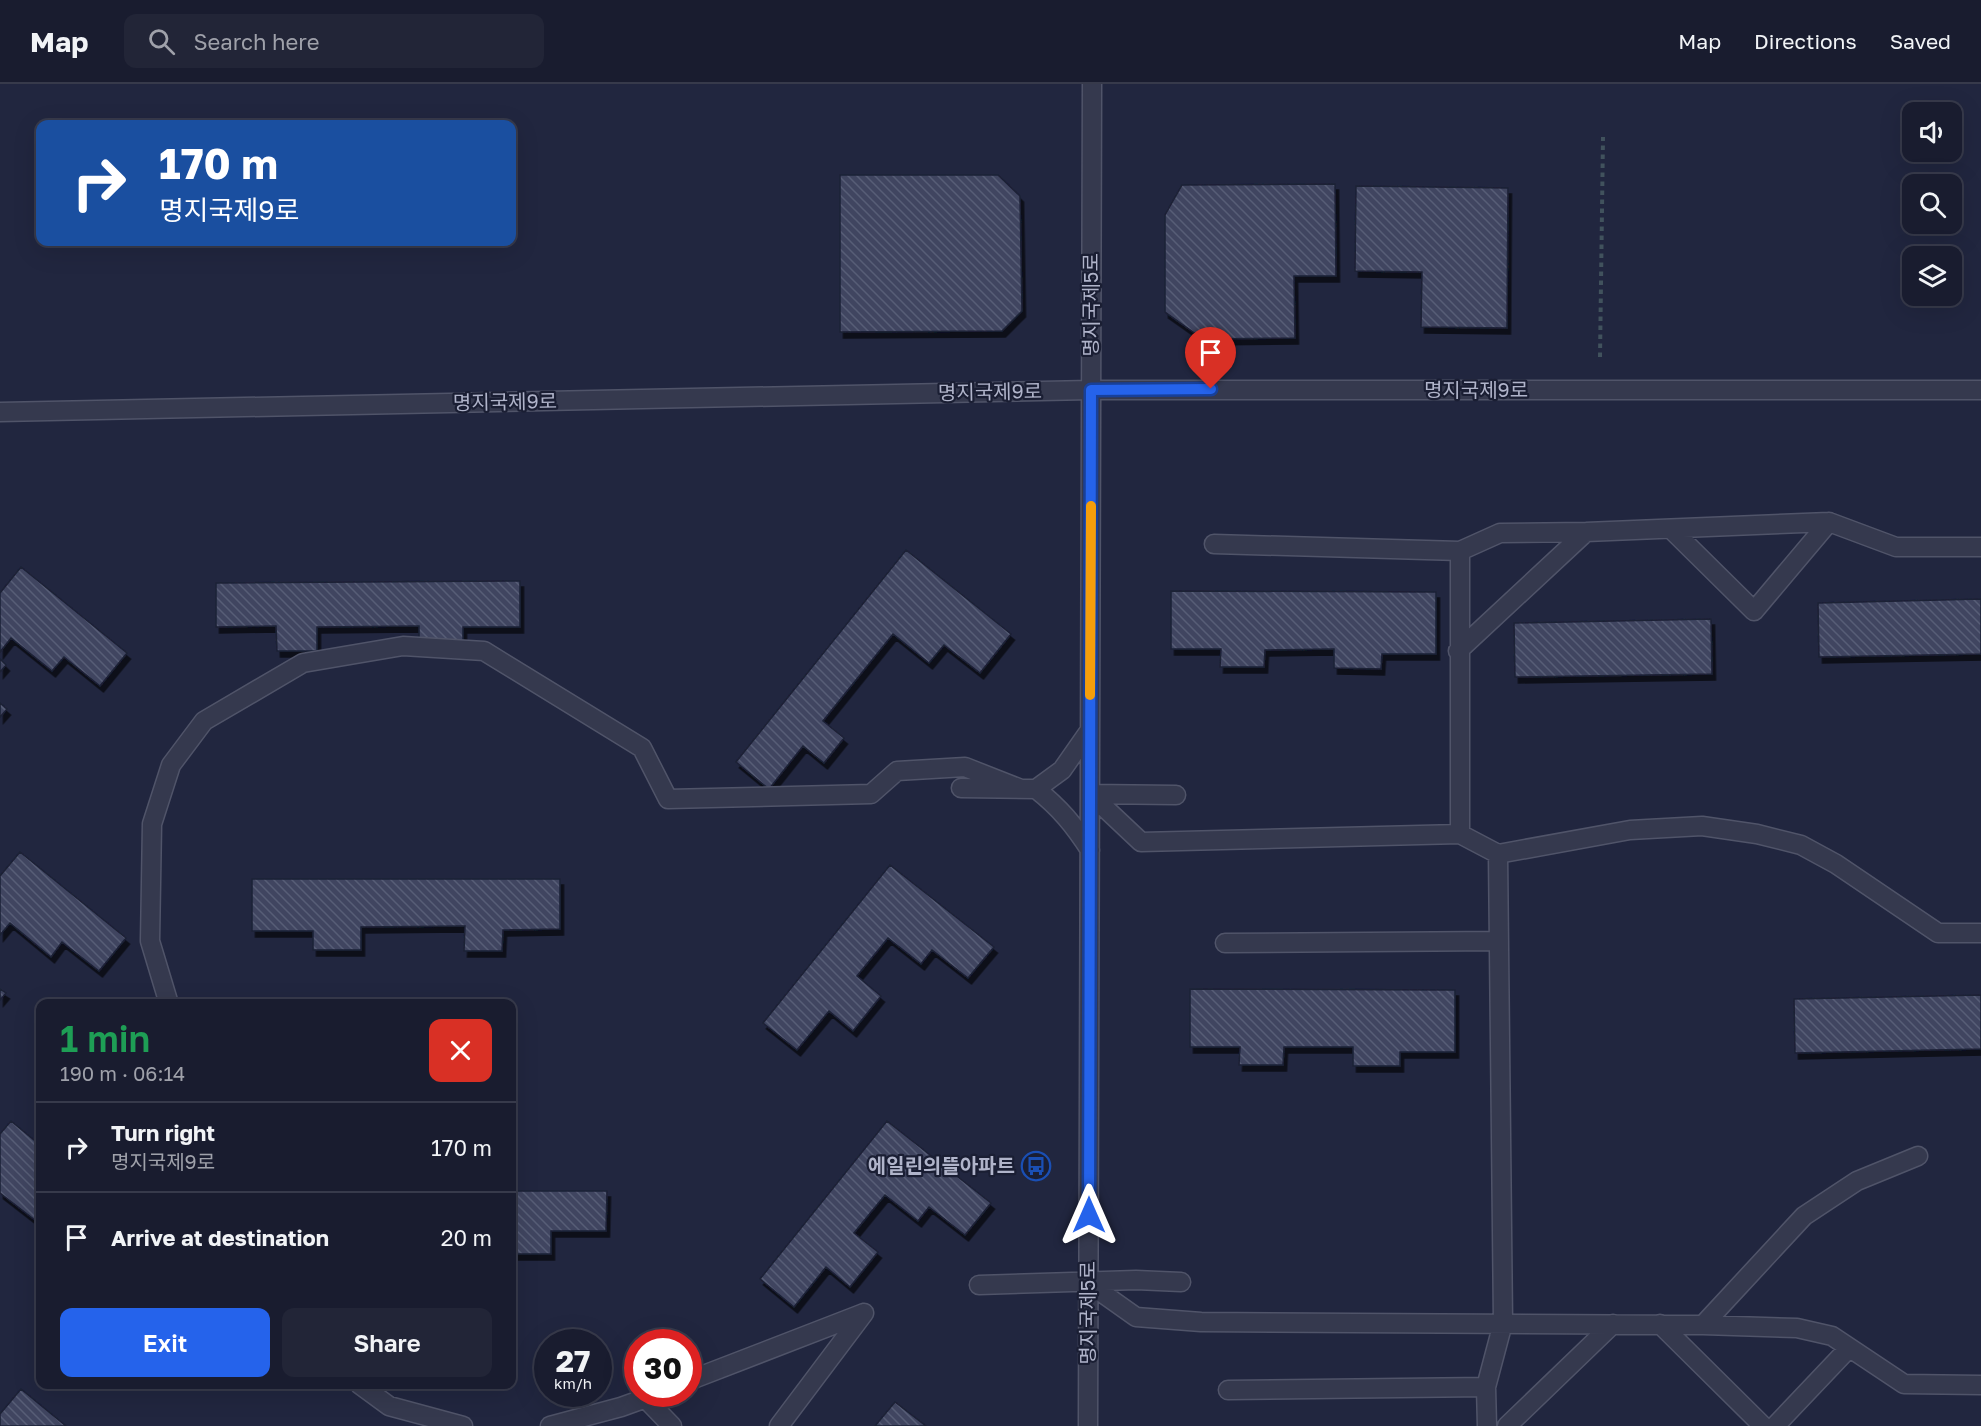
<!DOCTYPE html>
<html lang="en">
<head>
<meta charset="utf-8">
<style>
	:root { --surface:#191c2f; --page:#222537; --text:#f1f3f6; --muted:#9fa1aa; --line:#373a4b; --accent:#2563eb }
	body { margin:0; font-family:"Golos Text","Noto Sans KR",sans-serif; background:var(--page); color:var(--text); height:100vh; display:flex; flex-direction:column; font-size:22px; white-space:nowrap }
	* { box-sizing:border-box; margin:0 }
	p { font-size:20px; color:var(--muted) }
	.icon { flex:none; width:33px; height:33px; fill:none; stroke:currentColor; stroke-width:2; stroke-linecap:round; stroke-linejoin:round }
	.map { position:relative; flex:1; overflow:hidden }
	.sheet { position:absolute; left:36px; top:915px; width:480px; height:390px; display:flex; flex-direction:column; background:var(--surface); border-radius:12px; box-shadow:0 6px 24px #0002,0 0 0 2px var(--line) }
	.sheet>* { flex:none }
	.banner { position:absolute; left:36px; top:36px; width:480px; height:126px; border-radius:12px; box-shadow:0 6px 24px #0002,0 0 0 2px var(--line); background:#1a4fa0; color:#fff; overflow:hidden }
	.buttons { position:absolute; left:1902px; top:18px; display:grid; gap:12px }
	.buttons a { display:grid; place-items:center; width:60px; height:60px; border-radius:12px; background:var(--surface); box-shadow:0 6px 24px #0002,0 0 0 2px var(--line); font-size:30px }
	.speed { position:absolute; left:534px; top:1245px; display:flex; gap:12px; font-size:30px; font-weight:700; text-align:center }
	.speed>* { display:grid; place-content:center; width:78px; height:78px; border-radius:50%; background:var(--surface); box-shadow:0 6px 24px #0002,0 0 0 2px var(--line); line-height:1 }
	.speed small { font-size:15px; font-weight:400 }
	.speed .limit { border:9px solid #d22; background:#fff; color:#111 }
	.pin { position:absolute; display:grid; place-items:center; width:51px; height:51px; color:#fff; margin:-62px -26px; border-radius:50% 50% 50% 0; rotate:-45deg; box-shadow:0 0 6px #0007 }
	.pin .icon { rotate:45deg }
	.me { position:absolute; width:66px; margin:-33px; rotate:0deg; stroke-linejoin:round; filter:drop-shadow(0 0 4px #0008) }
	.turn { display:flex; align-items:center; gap:21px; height:126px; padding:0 24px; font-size:27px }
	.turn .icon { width:78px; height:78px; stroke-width:2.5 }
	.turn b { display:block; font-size:42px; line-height:51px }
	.round { display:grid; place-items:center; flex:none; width:63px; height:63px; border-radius:12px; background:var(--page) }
	.head { display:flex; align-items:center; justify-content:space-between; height:102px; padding:0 24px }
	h1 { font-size:36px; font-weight:600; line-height:45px; color:#1e9e55 }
	.action { display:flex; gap:12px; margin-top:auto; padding:12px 24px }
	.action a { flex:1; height:69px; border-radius:12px; background:var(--accent); color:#fff; font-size:24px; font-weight:600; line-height:69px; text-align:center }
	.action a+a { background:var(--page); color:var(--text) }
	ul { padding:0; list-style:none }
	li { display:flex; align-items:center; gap:18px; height:90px; padding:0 24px; border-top:2px solid var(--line) }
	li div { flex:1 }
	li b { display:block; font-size:22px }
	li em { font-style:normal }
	header { display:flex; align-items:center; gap:36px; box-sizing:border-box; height:84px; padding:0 30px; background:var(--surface); border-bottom:2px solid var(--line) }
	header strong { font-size:28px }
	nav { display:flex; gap:33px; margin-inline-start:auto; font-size:21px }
	.search { width:420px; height:54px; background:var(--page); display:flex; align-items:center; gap:15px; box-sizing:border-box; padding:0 21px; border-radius:12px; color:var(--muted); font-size:22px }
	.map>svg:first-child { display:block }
	.building { fill:url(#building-back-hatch); stroke:#1c2035; stroke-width:1.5; filter:url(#shadow) }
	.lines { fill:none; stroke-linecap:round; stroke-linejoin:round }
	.minor-casing { stroke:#505469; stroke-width:21 }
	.path { stroke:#41525d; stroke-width:4; stroke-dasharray:4.5 4.5; stroke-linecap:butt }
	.minor { stroke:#35394e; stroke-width:18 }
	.route-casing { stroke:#184099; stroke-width:15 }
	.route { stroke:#2563eb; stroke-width:10 }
	.slow { stroke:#f59e0b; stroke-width:10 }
	.labels { text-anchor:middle; stroke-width:4.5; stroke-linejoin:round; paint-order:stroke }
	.street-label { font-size:20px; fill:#b0b4ca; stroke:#1a1e33 }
	.poi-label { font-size:20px; font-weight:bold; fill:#b0b4ca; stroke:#1a1e33; text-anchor:end }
</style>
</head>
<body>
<header>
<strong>Map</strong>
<div class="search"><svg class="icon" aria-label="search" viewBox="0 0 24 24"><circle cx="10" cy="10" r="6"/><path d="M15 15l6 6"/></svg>Search here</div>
<nav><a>Map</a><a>Directions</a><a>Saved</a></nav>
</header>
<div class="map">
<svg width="1981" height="1342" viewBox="0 0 1981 1342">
	<defs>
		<pattern id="building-back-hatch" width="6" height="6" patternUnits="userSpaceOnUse" patternTransform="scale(1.5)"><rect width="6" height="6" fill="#3f4561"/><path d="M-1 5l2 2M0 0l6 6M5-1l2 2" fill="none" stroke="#585d76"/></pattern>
		<filter id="shadow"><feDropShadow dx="3.5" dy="6" stdDeviation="0" flood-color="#0009"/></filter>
	</defs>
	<rect width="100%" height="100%" fill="#21263f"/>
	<path class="building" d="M840 91H998L1020 112 1022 227 1002 247 840 248Z
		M1335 100 1336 192H1294L1295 254 1203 255 1165 228V131L1182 101Z
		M1356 102 1508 104 1507 244 1421 243 1422 188 1355 187Z
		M906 466 1011 550 980 589 944 561 929 579 893 550 823 637 844 654 824 679 803 662 769 705 736 678Z
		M21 483 127 569 100 602 64 573 52 587 11 554 0 568V509Z
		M520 497V543H463V562H419V542L317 543V567H277L276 542 216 543V499Z
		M1171 507 1436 508V570H1382L1381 585 1334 584V565L1265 566 1264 583H1220L1221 565H1171Z
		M1981 515V570L1819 573 1818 519Z
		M1711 535 1712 590 1515 593 1514 539Z
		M0 575 6 581 0 588Z
		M0 619 7 625 0 633Z
		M20 768 126 854 99 887 62 858 51 873 10 839 0 851V792Z
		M890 781 994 863 968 894 932 866 921 880 888 854 857 892 881 912 853 947 829 927 797 966 763 939Z
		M252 795H560V845L503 846 502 867H464L465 842 361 843V866H313V847H252Z
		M0 905 6 909 0 916Z
		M1190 905 1455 906V968H1400V982H1353V963H1284L1283 981H1239L1240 963H1190Z
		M1981 911V965L1795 969 1794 915Z
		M11 1037 40 1061V1140L0 1109V1050Z
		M887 1037 991 1119 965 1151 929 1123 918 1137 885 1111 854 1149 878 1168 850 1203 826 1183 794 1223 760 1195Z
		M512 1107H607L606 1147H551V1170H512Z
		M21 1305 66 1342H0V1330Z
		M895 1318 926 1342H875Z"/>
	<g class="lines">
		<g class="minor-casing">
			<path id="minor" d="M0 328 1091 306H1981
				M1671 445 1754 527 1829 438
				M1214 460 1460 467 1500 449 1586 448 1829 438 1896 463H1981
				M1458 567 1586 448
				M961 704 1036 705 1062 686 1090 646
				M1036 705C1060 724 1074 741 1090 766
				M1090 710 1141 758 1460 750 1498 770 1503 1239 1486 1303 1228 1306
				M1090 710 1176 711
				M1460 750V467
				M1498 770 1630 746 1702 742 1757 750 1801 761 1836 780 1938 849H1981
				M1225 859 1499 857
				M169 920 150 857 152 740 171 681 204 637 303 579 403 562 484 567 642 664 668 715 871 710 897 687 965 683 1021 705
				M1088 1199 1136 1233 1201 1238 1703 1241 1797 1244 1832 1252 1904 1300 1981 1301
				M979 1201 1136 1196 1181 1198
				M1660 1240 1763 1342
				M1703 1241 1804 1132 1857 1097 1918 1072
				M688 1297 864 1229
				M359 1300 389 1322 463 1342
				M1486 1303 1487 1342
				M645 1314 672 1342
				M550 1342 621 1323 657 1310
				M779 1342 864 1229
				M1088 1342 1092 0
				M1507 1342 1613 1240
				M1775 1342 1849 1264"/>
		</g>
		<path class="path" d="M1600 273 1603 53"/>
		<use href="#minor" class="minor"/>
	</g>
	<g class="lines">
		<g class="route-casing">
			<path id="route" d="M1089 1131 1091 306 1211 305"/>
		</g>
		<use href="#route" class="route"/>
		<path class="slow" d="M1090 611 1091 422"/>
	</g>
	<defs>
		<g id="bus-ring" transform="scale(1.5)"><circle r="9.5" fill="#1a1e33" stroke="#1a4fb4" stroke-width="1.5"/><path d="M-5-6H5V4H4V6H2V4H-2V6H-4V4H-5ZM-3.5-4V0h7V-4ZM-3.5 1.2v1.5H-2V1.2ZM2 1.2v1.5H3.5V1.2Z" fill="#1a4fb4"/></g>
	</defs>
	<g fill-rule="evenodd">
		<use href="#bus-ring" x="1036" y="1082"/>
	</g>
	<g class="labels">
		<g class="street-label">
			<text transform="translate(1091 221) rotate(-90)" y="7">명지국제5로</text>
			<text x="1476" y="313">명지국제9로</text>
			<text transform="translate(990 308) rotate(-1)" y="7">명지국제9로</text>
			<text transform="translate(505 318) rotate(-1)" y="7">명지국제9로</text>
			<text transform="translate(1088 1229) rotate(-90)" y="7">명지국제5로</text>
		</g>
		<g class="poi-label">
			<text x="1015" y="1089">에일린의뜰아파트</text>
		</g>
	</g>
</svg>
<div class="buttons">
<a><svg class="icon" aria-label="sound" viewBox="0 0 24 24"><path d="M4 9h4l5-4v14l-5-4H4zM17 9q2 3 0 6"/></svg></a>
<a><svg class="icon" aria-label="search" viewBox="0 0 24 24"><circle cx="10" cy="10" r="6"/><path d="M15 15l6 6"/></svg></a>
<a><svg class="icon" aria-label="layers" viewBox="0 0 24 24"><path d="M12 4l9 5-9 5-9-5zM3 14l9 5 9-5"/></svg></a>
</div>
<div class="speed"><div>27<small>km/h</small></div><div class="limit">30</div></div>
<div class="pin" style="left:1211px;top:305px;background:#d93025"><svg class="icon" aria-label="arrive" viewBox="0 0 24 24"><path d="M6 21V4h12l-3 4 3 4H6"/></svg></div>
<svg class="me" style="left:1089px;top:1131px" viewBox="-20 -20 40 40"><path d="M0-17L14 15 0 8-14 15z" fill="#2563eb" stroke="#fff" stroke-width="4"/></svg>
<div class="banner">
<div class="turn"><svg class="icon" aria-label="right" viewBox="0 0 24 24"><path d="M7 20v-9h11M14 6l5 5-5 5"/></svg><div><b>170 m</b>명지국제9로</div></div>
</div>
<section class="sheet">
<div class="head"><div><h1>1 min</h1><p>190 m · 06:14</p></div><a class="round" style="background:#d93025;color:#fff"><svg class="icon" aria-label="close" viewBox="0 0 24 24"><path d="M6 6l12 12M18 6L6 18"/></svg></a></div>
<ul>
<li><svg class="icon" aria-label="right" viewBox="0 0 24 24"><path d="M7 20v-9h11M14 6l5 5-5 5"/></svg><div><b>Turn right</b><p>명지국제9로</p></div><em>170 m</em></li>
<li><svg class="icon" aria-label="arrive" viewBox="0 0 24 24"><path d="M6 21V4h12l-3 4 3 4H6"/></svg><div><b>Arrive at destination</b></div><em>20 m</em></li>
</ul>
<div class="action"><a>Exit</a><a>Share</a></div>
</section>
</div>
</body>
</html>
